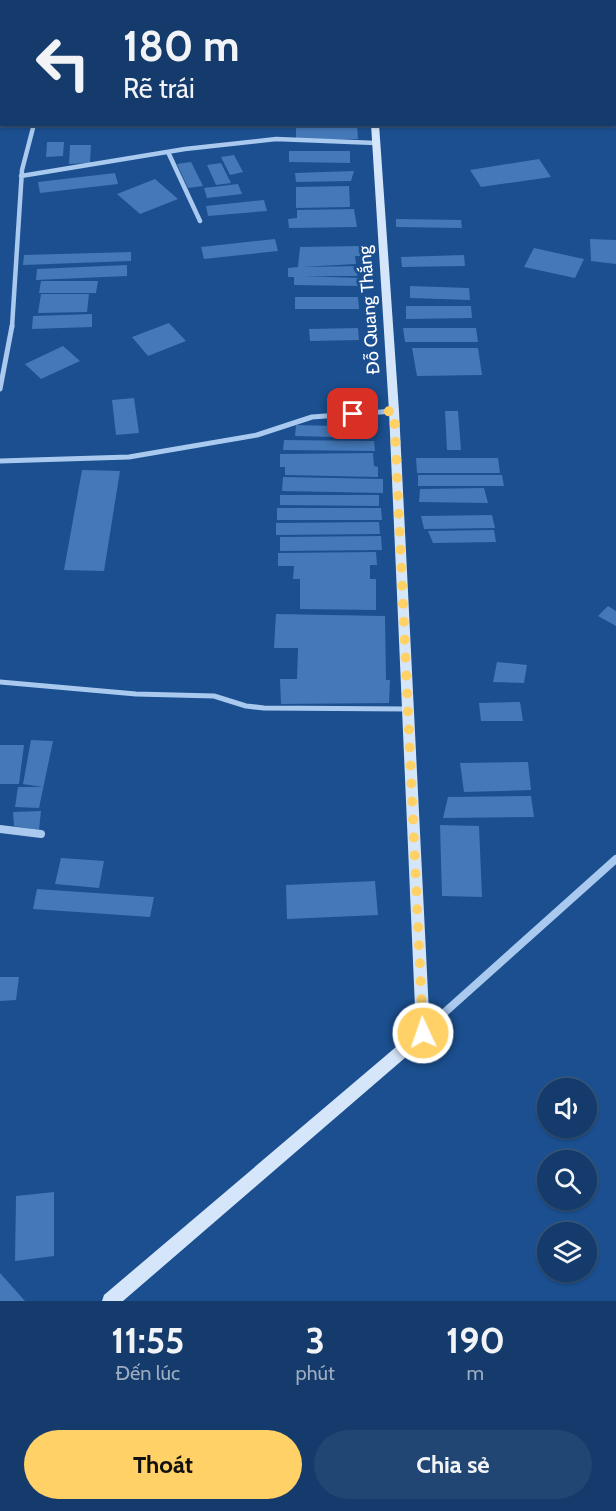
<!DOCTYPE html>
<html lang="vi">
<head>
<meta charset="utf-8">
<style>
	:root { --surface:#143b6b; --page:#214673; --text:#f1f3f6; --muted:#9dadc1; --line:#33557e; --accent:#ffd166 }
	body { margin:0; font-family:Cabin,sans-serif; background:var(--page); color:var(--text); height:100vh; display:flex; flex-direction:column; font-size:22px; white-space:nowrap }
	* { box-sizing:border-box; margin:0 }
	p { font-size:20px; color:var(--muted) }
	.icon { flex:none; width:33px; height:33px; fill:none; stroke:currentColor; stroke-width:2; stroke-linecap:round; stroke-linejoin:round }
	.map { position:relative; height:1301px; overflow:hidden }
	.panel { display:flex; flex-direction:column; background:var(--surface); flex:1 }
	.panel>* { flex:none }
	.guide { position:absolute; left:0px; top:0px; width:616px; height:126px; box-shadow:0 2px 4px #0004,0 0 0 2px var(--line); background:#143b6b; color:var(--text); overflow:hidden }
	.buttons { position:absolute; left:537px; top:1078px; display:grid; gap:12px }
	.buttons a { display:grid; place-items:center; width:60px; height:60px; border-radius:50%; background:var(--surface); box-shadow:0 2px 4px #0004,0 0 0 2px var(--line); font-size:30px }
	.pin { position:absolute; display:grid; place-items:center; width:51px; height:51px; color:#fff; margin:-26px; border-radius:12px; box-shadow:0 3px 9px #0006 }
	.me { position:absolute; width:66px; margin:-33px; rotate:357deg; stroke-linejoin:round; filter:drop-shadow(0 0 4px #0008) }
	.turn { display:flex; align-items:center; gap:21px; height:126px; padding:0 24px; font-size:27px }
	.turn .icon { width:78px; height:78px; stroke-width:2.5 }
	.turn b { display:block; font-size:42px; line-height:51px }
	.eta { display:flex; justify-content:space-evenly; align-items:center; height:102px; text-align:center }
	.eta b { font-size:36px; font-weight:700; line-height:42px }
	.button { display:flex; gap:12px; margin-top:auto; padding:12px 24px }
	.button a { flex:1; height:69px; border-radius:36px; background:var(--accent); color:#111; font-size:24px; font-weight:700; line-height:69px; text-align:center }
	.button a+a { background:var(--page); color:var(--text) }
	.map>svg:first-child { display:block }
	.building { fill:#4478b7 }
	.lines { fill:none; stroke-linecap:round; stroke-linejoin:round }
	.street-far2 { stroke:#a9c9ee; stroke-width:4.5 }
	.street-far1 { stroke:#a9c9ee; stroke-width:5 }
	.street { stroke:#a9c9ee; stroke-width:8 }
	.secondary { fill:#d6e6fa; fill-rule:evenodd }
	.route { stroke:#ffd166; stroke-width:10; stroke-dasharray:0 18 }
	.labels { text-anchor:middle; stroke-width:6; stroke-linejoin:round; paint-order:stroke }
	.street-label { font-size:18px; fill:#fff; stroke:#1b4f8f }
</style>
</head>
<body>
<div class="map">
<svg width="616" height="1301" viewBox="0 0 616 1301">
	<rect width="100%" height="100%" fill="#1b4f8f"/>
	<path class="building" d="M296 124H357L358 139H296Z
		M47 142H64L63 156 46 157Z
		M70 145H91L90 163 69 164Z
		M289 151H350V163L289 162Z
		M234 155 243 172 230 175 221 157Z
		M539 159 551 177 481 187 470 170Z
		M191 162 203 186 188 188 177 164Z
		M221 163 231 183 216 185 207 165Z
		M354 171 351 181 296 182 295 173Z
		M115 173 118 184 40 193 38 182Z
		M155 179 178 199 140 214 117 194Z
		M238 184 242 194 207 198 204 188Z
		M349 186 350 207 296 208V187Z
		M264 200 267 211 208 216 206 206Z
		M354 209 357 227 289 228 288 219 297 218V210Z
		M396 219 461 220 462 228 396 227Z
		M275 239 278 251 204 259 201 247Z
		M590 239 616 240V264L591 261Z
		M359 246 360 256H355L356 264 301 267 361 266 357 276H305L360 278V286L294 285V277H288V268L298 267 300 247Z
		M534 248 579 258 584 259 575 278 524 267Z
		M131 252V261L23 265 24 255Z
		M464 255 465 266 402 267 401 257Z
		M127 265V276L36 280 37 269Z
		M41 281H98L96 293H39Z
		M410 286 469 288 470 300 410 298Z
		M41 294H89L87 312 38 313Z
		M295 297H358L359 309H295Z
		M406 306H471L472 318 406 319Z
		M92 314V327L32 329 33 316Z
		M169 323 186 341 148 356 132 337Z
		M358 328 359 340 310 341 309 329Z
		M403 328H476L478 342H405Z
		M63 346 80 361 41 379 25 364Z
		M412 348H478L482 375 417 376Z
		M134 398 139 433 116 435 112 400Z
		M445 411H458L461 450H447Z
		M296 425 375 427 370 438 295 436Z
		M284 440 374 441 375 451 283 450Z
		M373 453 374 466 378 467V477L285 475V467H280V454Z
		M416 458H498L500 473H417Z
		M82 470 120 471 104 571 64 570Z
		M418 475H502L504 486H418Z
		M283 477 383 479V493L282 491Z
		M484 488 488 503 419 502 420 489Z
		M280 495H379V506L280 505Z
		M277 508H381L382 520H277Z
		M492 515 495 528 424 529 421 516Z
		M379 522 380 534 276 535V523Z
		M494 530 496 542 433 543 428 531Z
		M381 536 382 550 280 551V537Z
		M376 552 377 565H370V579H376V610L300 609V579H293L294 566H278V553Z
		M608 606 616 611V626L598 616Z
		M276 614 385 616 386 680H390L389 703 281 704 280 679H297L298 648H274Z
		M497 662 527 665 524 683 493 682Z
		M520 702 523 721H481L479 703Z
		M31 740 53 741 39 808 15 807 18 787H42L23 784Z
		M0 745H24L19 784H0Z
		M528 762 531 790 464 792 460 763Z
		M531 796 534 817 443 818 448 797Z
		M41 811 39 830 14 826 13 812Z
		M440 825 479 826 482 897 442 896Z
		M61 858 104 861 99 888 55 884Z
		M375 881 378 915 287 919 286 885Z
		M37 889 154 897 150 917 33 909Z
		M0 977H19L16 1000 0 1001Z
		M54 1192V1256L15 1261 16 1196Z
		M0 1273 25 1301H0Z"/>
	<g class="lines">
		<path class="street-far2" d="M168 152 200 221
			M21 176 185 149 276 139 376 143
			M12 327 22 170 34 124"/>
		<path class="street-far1" d="M0 389 12 326
			M0 461 129 457 257 435 312 417 394 411
			M0 682 136 694 214 696 246 706 264 708 408 709"/>
		<path class="street" d="M0 829 41 834
			M425 1030 616 859"/>
		<path class="secondary" d="M363 0H371V2H363Z
			M371 124H379L399 411 430 1033 428 1038 123 1301H102L104 1295 416 1030 389 411Z"/>
	</g>
	<g class="lines">
		<path class="route" d="M353 414 394 411 423 1033"/>
	</g>
	<g class="labels">
		<g class="street-label">
			<text transform="translate(369 310) rotate(-94)" y="6">Đỗ Quang Thắng</text>
		</g>
	</g>
</svg>
<div class="buttons">
<a><svg class="icon" aria-label="sound" viewBox="0 0 24 24"><path d="M4 9h4l5-4v14l-5-4H4zM17 9q2 3 0 6"/></svg></a>
<a><svg class="icon" aria-label="search" viewBox="0 0 24 24"><circle cx="10" cy="10" r="6"/><path d="M15 15l6 6"/></svg></a>
<a><svg class="icon" aria-label="layers" viewBox="0 0 24 24"><path d="M12 4l9 5-9 5-9-5zM3 14l9 5 9-5"/></svg></a>
</div>
<div class="pin" style="left:353px;top:414px;background:#d93025"><svg class="icon" aria-label="arrive" viewBox="0 0 24 24"><path d="M6 21V4h12l-3 4 3 4H6"/></svg></div>
<svg class="me" style="left:423px;top:1033px" viewBox="-20 -20 40 40"><circle r="17" fill="#ffd166" stroke="#fff" stroke-width="3"/><path d="M0-11L8 9 0 5-8 9z" fill="#fff"/></svg>
<div class="guide">
<div class="turn"><svg class="icon" aria-label="left" viewBox="0 0 24 24"><path d="M17 20v-9H6M10 6l-5 5 5 5"/></svg><div><b>180 m</b>Rẽ trái</div></div>
</div>
</div>
<section class="panel">
<div class="eta">
<div><b>11:55</b><p>Đến lúc</p></div>
<div><b>3</b><p>phút</p></div>
<div><b>190</b><p>m</p></div>
</div>
<div class="button"><a>Thoát</a><a>Chia sẻ</a></div>
</section>
</body>
</html>
